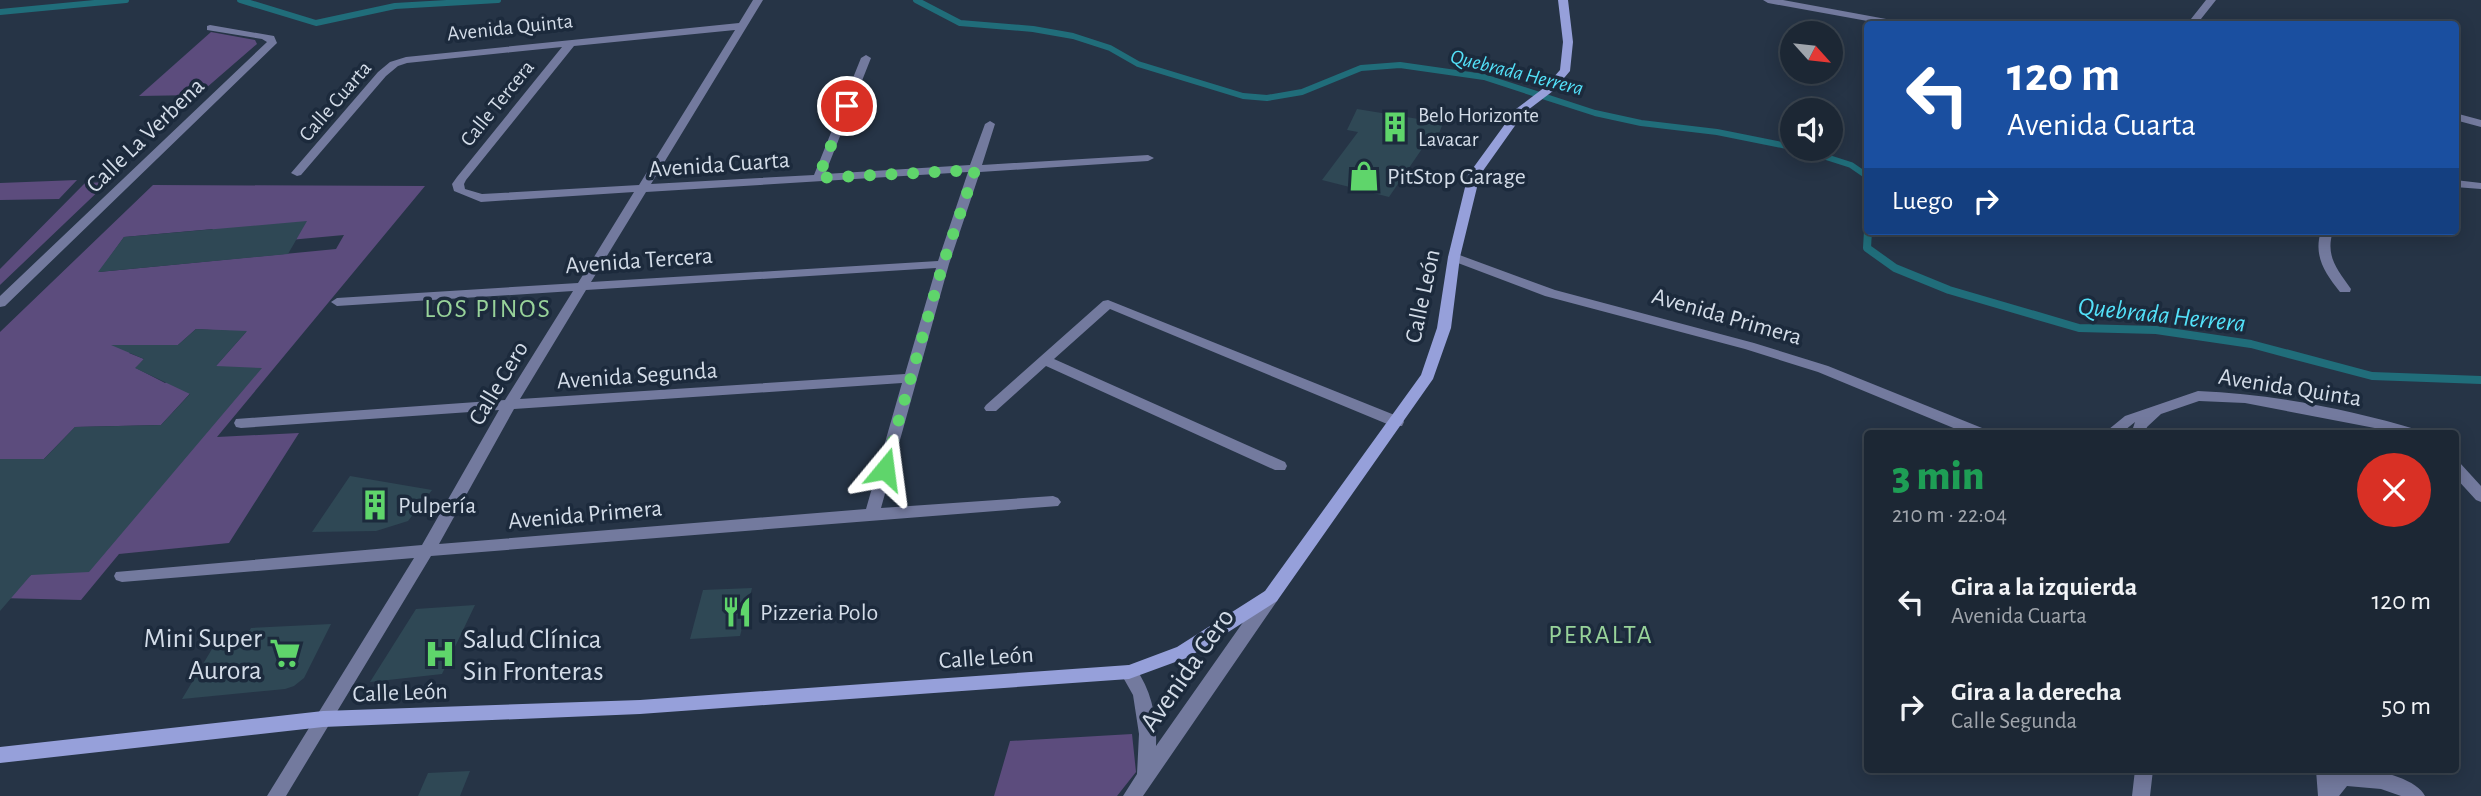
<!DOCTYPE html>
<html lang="es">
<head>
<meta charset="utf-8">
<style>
	:root { --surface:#1c2734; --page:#293340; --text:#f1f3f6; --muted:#a0a5ac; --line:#3a444f }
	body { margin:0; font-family:"Alegreya Sans",sans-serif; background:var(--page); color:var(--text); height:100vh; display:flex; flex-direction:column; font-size:26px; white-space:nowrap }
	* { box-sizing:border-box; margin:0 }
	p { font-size:23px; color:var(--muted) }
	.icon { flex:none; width:38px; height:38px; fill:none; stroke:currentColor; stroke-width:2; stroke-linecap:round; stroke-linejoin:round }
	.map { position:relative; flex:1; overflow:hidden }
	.sheet { position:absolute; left:1864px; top:430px; width:595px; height:343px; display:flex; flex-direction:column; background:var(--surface); border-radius:7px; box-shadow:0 4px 18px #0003,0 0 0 2px var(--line) }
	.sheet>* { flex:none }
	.top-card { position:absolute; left:1864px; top:21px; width:595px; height:214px; border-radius:7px; box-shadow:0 4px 18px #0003,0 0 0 2px var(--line); background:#1a4fa0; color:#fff; overflow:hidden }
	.needle { width:46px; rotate:117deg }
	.tools { position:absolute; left:1780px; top:21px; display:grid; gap:14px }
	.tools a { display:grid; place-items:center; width:63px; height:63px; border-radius:50%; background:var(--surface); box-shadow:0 4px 18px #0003,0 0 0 2px var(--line); font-size:35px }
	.pin { position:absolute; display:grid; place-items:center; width:60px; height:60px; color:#fff; margin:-30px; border:4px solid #fff; border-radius:50%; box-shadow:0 2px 7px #0007 }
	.me { position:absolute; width:77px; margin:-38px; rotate:16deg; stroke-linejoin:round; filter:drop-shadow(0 0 5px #0008) }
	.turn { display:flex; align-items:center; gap:24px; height:147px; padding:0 28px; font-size:32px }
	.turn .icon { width:91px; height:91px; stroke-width:2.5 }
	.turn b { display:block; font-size:49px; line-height:60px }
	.then { display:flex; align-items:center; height:66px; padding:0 28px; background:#0003; gap:14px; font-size:26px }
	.round { display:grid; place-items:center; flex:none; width:74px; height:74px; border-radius:37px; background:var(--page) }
	.summary { display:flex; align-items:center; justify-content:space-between; height:119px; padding:0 28px }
	h1 { font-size:42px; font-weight:800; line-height:52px; color:#1e9e55 }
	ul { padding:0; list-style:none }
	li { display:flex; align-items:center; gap:21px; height:105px; padding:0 28px }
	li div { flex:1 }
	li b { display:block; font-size:26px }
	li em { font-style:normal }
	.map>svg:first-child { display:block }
	.green { fill:#5c4c7d; fill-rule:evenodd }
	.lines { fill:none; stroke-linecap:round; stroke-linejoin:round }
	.stream-far1 { stroke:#206d7a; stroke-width:6 }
	.stream { stroke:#206d7a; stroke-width:8 }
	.building { fill:#2f4855 }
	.street { fill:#737a9e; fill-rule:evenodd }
	.secondary { fill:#96a0da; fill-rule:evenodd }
	.route { stroke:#5fd56b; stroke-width:12; stroke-dasharray:0 21.6 }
	.labels { text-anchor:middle; stroke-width:7; stroke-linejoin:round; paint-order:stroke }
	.far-street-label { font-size:21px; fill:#d3dce8; stroke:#1c2a3c }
	.far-water-label { font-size:21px; font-style:italic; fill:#53e1f9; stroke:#1c2a3c }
	.far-poi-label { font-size:21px; fill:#d3dce8; stroke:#1c2a3c; text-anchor:start }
	.street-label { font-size:24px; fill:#d3dce8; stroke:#1c2a3c }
	.poi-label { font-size:24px; fill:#d3dce8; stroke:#1c2a3c; text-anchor:start }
	.neighbourhood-label { font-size:26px; letter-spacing:2px; fill:#98d39a; stroke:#1c2a3c }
	.water-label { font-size:26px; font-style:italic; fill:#53e1f9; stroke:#1c2a3c }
	.near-poi-label { font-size:28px; fill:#d3dce8; stroke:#1c2a3c; text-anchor:end }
	.near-street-label { font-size:28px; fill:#d3dce8; stroke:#1c2a3c }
</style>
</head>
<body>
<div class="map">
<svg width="2481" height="796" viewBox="0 0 2481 796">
	<rect width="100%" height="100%" fill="#263446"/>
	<path class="green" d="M211 32 255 40 257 44 198 95 139 96Z
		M77 180 59 199 0 200V183Z
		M108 182 0 285V269L85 183Z
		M153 185 425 186 217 437 299 433 229 543 119 554 81 600 0 598 31 575 246 332 196 329 178 345H136L129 353 144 359 136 368 165 383 183 372 208 374 161 425 75 427 0 504V475L15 459H0V332ZM213 229 201 248 344 235 336 249 99 272 124 237Z
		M1132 734 1136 772 1117 796H994L1010 741Z"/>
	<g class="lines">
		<path class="stream-far1" d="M240 0 316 23 395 6 498 0
			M916 0 960 23 1033 29 1073 36 1110 48 1138 64 1243 96 1267 98 1302 92 1361 68 1400 65 1484 77 1595 113 1641 123 1717 132 1792 147
			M0 12 126 0
			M1801 149 1851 165 1867 176"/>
		<path class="stream" d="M1868 231 1867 248 1895 268 1949 290 2079 328 2156 330 2251 344 2372 376 2481 380"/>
	</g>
	<path class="building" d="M1357 109 1443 123 1435 144 1426 143 1389 197 1322 180 1358 132 1347 130Z
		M307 221 288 254 98 272 124 237Z
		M196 329 247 331 216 366 262 368 89 572 31 575 0 611V459H44L75 427 161 425 190 394 135 368 144 359 111 345H178Z
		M350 476 432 490 408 521 376 531 312 532Z
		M752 588 740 636 690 639 703 590Z
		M475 605 442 674 370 682 416 609Z
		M331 624 304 678 294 686 285 689 182 699 212 649 241 646 251 628Z
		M470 771 460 796H418L428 773Z"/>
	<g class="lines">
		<path class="street" d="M753 0H763L651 184 814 175 861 58 866 55 871 58 825 174 970 165 985 124 990 121 995 124 982 165 1148 155 1154 158 1148 161 980 172 949 264 881 508 1053 496 1058 498 1061 502 1058 506 431 556 286 796H267L414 558 122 582 116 580 114 576 116 572 422 545 499 410 241 428 236 427 234 423 236 419 505 400 573 291 337 306 331 302 337 298 578 283 634 192 481 202 454 191 452 184 457 177 562 47 407 63 398 66 386 76 301 175 297 176 291 173 378 72 390 62 406 57 739 23ZM735 30 639 185 482 194 465 189 464 184 466 180 574 46ZM968 172 938 261 591 282 646 192ZM936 268 905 374 520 399 586 290ZM902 383 866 509 439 544 514 409Z
			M1763 0H1783L1897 21 1902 24H1884L1768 3Z
			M2206 0H2216L2197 24H2187Z
			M210 25 274 36 277 43 5 306 0 307V296L267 42 262 39 207 30V26Z
			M2455 113 2481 120V127L2455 120Z
			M2455 180 2481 183V189L2455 187Z
			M2321 231H2333C2325 256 2337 269 2351 289L2350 292H2340C2325 273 2313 256 2321 231Z
			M1454 253 1555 290 1754 343 1828 366 1987 430 1989 434H1968L1818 372 1745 349 1545 296 1450 260 1448 257Z
			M1108 300 1402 418 1404 422 1402 426H1392L1110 309 1054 359 1285 462 1287 466 1285 470H1275L1046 366 996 411H986L984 408 986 405 1103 301Z
			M2198 391C2272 394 2348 409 2418 430L2420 434H2397L2380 429 2245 403 2199 401 2161 414 2147 427 2145 434H2131L2135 422 2120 434H2103L2125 416Z
			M2455 462 2460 463 2481 486V502L2476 500 2455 477Z
			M1271 590 1277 591 1279 596 1277 601 1143 796H1123L1137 774 1139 734 1133 695 1120 672 1123 667 1129 665 1135 667C1152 692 1157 717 1156 746L1265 591Z
			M2135 770H2153L2150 796H2132Z
			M2316 770H2334L2335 774C2353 762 2416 775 2425 796H2401L2381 789 2347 786 2339 796H2318Z"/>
		<path class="secondary" d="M1558 0H1568L1573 42 1570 71 1553 91 1524 113 1480 175 1460 257 1451 328 1433 379 1277 601 1189 657 1129 679 640 714 323 727 0 763V747L323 711 640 700 1129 665 1177 647 1265 591 1421 375 1437 328 1448 257 1468 175 1516 109 1545 87 1560 70 1563 42Z"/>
	</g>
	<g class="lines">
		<path class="route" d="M847 106 818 178 975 170 943 264 885 469"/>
	</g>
	<defs>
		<g id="building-bare" transform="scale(2.415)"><path d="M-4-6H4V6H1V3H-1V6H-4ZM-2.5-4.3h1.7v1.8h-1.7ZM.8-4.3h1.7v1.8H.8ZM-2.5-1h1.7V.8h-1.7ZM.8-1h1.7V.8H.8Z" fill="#5fd56b" stroke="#1c2a3c" stroke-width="2.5" paint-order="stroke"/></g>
		<g id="shop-bare" transform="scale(2.415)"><path d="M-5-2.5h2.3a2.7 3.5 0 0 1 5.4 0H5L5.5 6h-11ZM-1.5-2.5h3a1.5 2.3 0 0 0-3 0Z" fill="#5fd56b" stroke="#1c2a3c" stroke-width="2.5" paint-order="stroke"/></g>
		<g id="restaurant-bare" transform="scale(2.415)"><path d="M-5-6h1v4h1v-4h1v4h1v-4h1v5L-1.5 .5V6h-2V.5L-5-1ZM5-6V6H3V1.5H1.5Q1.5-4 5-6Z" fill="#5fd56b" stroke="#1c2a3c" stroke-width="2.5" paint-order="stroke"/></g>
		<g id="supermarket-bare" transform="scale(2.415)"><path d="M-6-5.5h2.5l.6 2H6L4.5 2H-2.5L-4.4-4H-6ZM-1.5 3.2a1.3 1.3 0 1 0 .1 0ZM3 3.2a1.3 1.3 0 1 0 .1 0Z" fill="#5fd56b" stroke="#1c2a3c" stroke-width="2.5" paint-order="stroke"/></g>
		<g id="hospital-bare" transform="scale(2.415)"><path d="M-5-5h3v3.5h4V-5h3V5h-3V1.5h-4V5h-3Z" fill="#5fd56b" stroke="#1c2a3c" stroke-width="2.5" paint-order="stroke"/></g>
	</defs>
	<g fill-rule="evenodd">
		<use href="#building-bare" x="1395" y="127"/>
		<use href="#shop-bare" x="1364" y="176"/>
		<use href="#building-bare" x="375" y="505"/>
		<use href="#restaurant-bare" x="737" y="612"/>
		<use href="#supermarket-bare" x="285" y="653"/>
		<use href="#hospital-bare" x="440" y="654"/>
	</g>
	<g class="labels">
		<g class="far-street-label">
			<text transform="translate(510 27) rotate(-6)" y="7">Avenida Quinta</text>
			<text transform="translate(335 101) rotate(-49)" y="7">Calle Cuarta</text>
			<text transform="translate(497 103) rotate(-51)" y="7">Calle Tercera</text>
		</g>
		<g class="far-water-label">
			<text transform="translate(1517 72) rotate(14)" y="7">Quebrada Herrera</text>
		</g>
		<g class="far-poi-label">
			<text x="1418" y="122">Belo Horizonte<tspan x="1418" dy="24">Lavacar</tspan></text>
		</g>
		<g class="street-label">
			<text transform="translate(145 135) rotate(-44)" y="8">Calle La Verbena</text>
			<text transform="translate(719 164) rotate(-4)" y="8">Avenida Cuarta</text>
			<text transform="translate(639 260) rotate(-4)" y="8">Avenida Tercera</text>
			<text transform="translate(1422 296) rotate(-78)" y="8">Calle León</text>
			<text transform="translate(1727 316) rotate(16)" y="8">Avenida Primera</text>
			<text transform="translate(637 375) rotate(-4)" y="8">Avenida Segunda</text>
			<text transform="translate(498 383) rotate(-59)" y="8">Calle Cero</text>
			<text transform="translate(2290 387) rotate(9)" y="8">Avenida Quinta</text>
			<text transform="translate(585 514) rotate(-5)" y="8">Avenida Primera</text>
			<text transform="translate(986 657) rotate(-4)" y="8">Calle León</text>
			<text transform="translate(400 692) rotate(-2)" y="8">Calle León</text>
		</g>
		<g class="poi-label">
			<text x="1387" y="184">PitStop Garage</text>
			<text x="398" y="513">Pulpería</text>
			<text x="760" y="620">Pizzeria Polo</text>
		</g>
		<g class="neighbourhood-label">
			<text x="488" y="317">LOS PINOS</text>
			<text x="1601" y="643">PERALTA</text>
		</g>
		<g class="water-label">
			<text transform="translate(2162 314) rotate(6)" y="9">Quebrada Herrera</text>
		</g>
		<g class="near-poi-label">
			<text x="262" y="647">Mini Super<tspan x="262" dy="32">Aurora</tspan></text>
			<text x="463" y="648" text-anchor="start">Salud Clínica<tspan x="463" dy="32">Sin Fronteras</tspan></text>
		</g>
		<g class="near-street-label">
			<text transform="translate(1186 669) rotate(-55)" y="10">Avenida Cero</text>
		</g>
	</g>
</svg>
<div class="tools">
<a><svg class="needle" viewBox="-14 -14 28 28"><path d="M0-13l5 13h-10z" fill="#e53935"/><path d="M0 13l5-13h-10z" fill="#a0a5ac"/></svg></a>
<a><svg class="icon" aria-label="sound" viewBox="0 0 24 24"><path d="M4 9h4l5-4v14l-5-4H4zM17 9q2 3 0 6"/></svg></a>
</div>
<div class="pin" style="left:847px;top:106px;background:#d93025"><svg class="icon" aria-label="arrive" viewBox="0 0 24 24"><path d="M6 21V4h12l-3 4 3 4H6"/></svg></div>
<svg class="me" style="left:885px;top:469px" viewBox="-20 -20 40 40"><path d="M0-17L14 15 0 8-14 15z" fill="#5fd56b" stroke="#fff" stroke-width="4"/></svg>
<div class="top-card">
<div class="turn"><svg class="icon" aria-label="left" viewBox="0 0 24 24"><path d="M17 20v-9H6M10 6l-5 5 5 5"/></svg><div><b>120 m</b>Avenida Cuarta</div></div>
<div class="then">Luego<svg class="icon" aria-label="right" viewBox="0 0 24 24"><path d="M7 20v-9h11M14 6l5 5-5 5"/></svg></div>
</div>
<section class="sheet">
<div class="summary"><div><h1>3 min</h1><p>210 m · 22:04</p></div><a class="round" style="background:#d93025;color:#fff"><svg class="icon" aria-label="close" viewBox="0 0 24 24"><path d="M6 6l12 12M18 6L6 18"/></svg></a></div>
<ul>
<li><svg class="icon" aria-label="left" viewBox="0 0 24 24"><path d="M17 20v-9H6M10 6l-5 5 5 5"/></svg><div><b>Gira a la izquierda</b><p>Avenida Cuarta</p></div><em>120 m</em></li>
<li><svg class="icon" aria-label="right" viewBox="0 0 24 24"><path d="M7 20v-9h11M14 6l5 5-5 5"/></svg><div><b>Gira a la derecha</b><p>Calle Segunda</p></div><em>50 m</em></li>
</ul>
</section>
</div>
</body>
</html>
